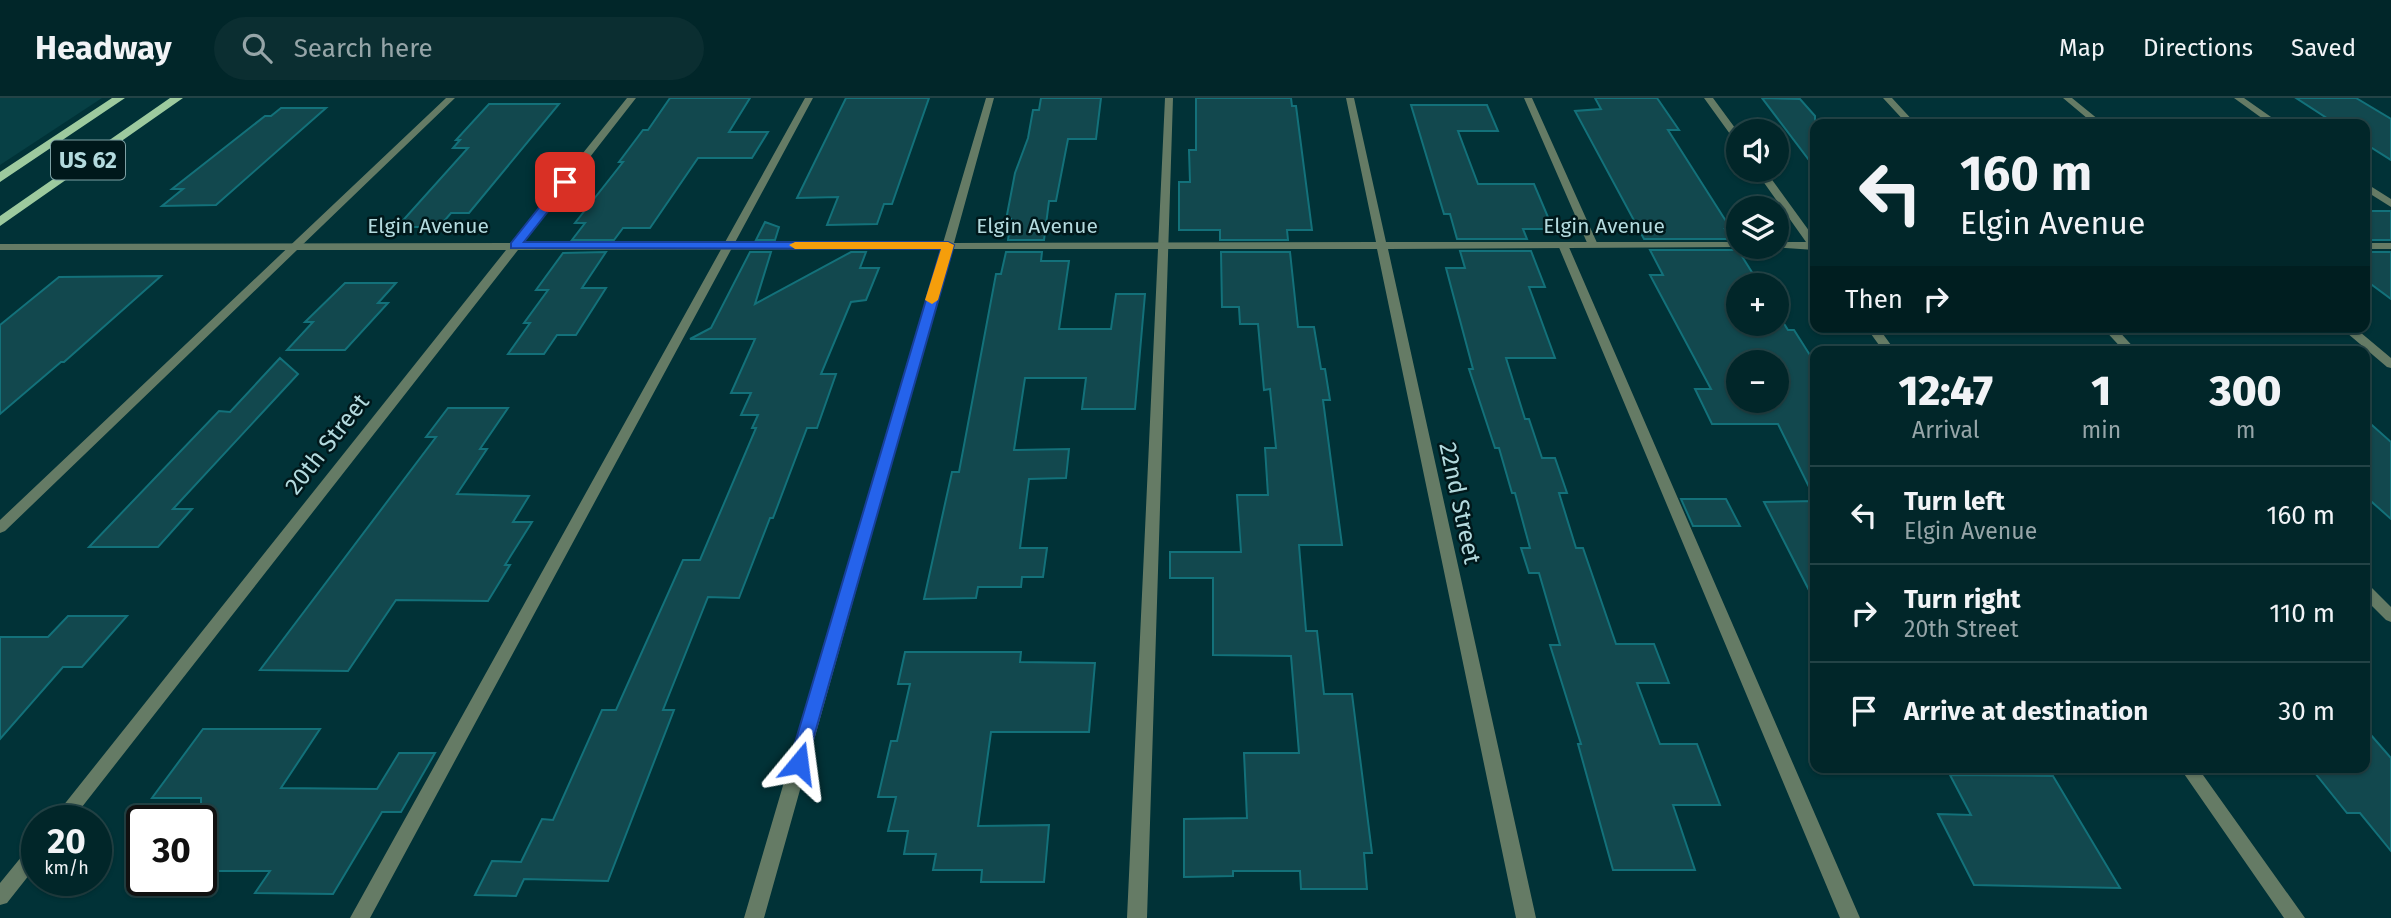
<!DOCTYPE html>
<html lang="en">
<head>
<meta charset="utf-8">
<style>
	:root { --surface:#012629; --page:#0b2e31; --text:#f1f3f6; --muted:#96a5a8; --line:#234346 }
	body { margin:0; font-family:"Fira Sans",sans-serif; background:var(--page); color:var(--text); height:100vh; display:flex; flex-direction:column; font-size:26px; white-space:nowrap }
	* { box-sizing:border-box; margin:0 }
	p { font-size:23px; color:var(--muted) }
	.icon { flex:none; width:38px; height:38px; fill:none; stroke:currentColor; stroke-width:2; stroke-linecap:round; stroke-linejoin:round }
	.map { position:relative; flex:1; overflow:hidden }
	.side { position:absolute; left:1810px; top:248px; width:560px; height:427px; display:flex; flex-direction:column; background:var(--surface); border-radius:14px; box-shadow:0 2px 5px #0004,0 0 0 2px var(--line) }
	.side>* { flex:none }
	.guide { position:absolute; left:1810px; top:21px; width:560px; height:214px; border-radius:14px; box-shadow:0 2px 5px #0004,0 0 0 2px var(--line); background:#012629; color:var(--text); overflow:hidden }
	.buttons { position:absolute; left:1726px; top:21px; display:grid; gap:14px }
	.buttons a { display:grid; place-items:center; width:63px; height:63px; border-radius:50%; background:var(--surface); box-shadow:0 2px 5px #0004,0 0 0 2px var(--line); font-size:35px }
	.speed { position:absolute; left:21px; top:707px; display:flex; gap:14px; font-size:35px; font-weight:700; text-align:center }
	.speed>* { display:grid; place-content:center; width:91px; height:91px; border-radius:50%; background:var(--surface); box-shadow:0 2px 5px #0004,0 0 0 2px var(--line); line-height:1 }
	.speed small { font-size:18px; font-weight:400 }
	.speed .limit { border:4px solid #111; border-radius:10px; background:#fff; color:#111 }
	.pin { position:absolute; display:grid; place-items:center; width:60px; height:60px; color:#fff; margin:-30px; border-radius:14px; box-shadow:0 4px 10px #0006 }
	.me { position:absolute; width:77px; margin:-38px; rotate:16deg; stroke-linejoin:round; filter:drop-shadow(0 0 5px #0008) }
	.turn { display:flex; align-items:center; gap:24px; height:147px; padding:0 35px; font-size:32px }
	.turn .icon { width:91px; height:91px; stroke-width:2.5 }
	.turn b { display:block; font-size:49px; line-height:60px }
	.then { display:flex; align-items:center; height:66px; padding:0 35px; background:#0003; gap:14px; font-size:26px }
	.eta { display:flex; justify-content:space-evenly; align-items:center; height:119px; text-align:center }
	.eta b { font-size:42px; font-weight:800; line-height:49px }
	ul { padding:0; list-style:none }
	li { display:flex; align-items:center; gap:21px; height:98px; padding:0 35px; border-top:2px solid var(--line) }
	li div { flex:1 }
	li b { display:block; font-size:26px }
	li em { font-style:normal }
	header { display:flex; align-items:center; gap:42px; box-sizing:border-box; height:98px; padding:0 35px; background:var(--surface); border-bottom:2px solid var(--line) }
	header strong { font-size:33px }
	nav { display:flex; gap:38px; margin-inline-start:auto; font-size:24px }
	.search { width:490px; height:63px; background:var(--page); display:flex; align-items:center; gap:18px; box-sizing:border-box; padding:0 24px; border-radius:38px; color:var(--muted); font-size:26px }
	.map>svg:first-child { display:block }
	.built { fill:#074045 }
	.building { fill:#12484e; stroke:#13717a; stroke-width:2; fill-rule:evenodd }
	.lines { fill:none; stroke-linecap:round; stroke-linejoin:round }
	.lane { fill:#657b65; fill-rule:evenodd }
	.street { fill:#657b65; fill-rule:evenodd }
	.primary { fill:#9dca9e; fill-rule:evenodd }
	.route { fill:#2563eb; stroke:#184099; stroke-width:2 }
	.slow { fill:#f59e0b }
	.labels { text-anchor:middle; stroke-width:5; stroke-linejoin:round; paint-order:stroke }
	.far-street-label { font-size:21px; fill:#b3dade; stroke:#00181b }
	.shield { fill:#00181b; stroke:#7da0a4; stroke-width:2 }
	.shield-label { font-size:23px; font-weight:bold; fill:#b3dade }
	.street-label { font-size:24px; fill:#b3dade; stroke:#00181b }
</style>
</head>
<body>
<header>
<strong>Headway</strong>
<div class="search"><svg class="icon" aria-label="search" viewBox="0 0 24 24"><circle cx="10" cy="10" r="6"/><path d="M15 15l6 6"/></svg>Search here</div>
<nav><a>Map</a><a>Directions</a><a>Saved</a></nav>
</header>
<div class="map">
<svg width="2391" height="820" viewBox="0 0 2391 820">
	<rect width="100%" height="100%" fill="#013237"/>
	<path class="built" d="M0 0H102L0 67Z"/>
	<path class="building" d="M670 0H750L729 34H768L752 60H698L650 130H623L614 142H572L585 125H575L623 64H619L643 32H648Z
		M846 0H929L892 106H884L877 126 827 127 838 99 797 100Z
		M1041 0H1101L1096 41H1068L1056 103H1049L1044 142H1008L1011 121 1006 122 1015 75 1028 40 1033 12H1039Z
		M1196 0H1291L1292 8H1296L1312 132H1287L1288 142H1220V132H1179V84H1190L1189 52H1196Z
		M1595 0H1657L1679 32H1668L1731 131H1725L1731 141H1644L1575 13 1601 11Z
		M1762 0 1800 1 1815 18V70Z
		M2296 0H2356L2391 21V62L2364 45V26H2336Z
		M489 6H559L469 115H451L439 129H397L468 50H453L460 42H456Z
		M1411 7H1487L1498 33H1458L1478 86H1534L1553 131H1523L1527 141H1457L1450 116H1444Z
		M281 10H326L216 107 162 108 183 91H172L265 18H271Z
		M2364 113H2391V142H2364Z
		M765 124 779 129 775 142H756Z
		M1650 152H1738L1760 187H1738V226H1776V213L1788 232H1794L1815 265V401L1778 326H1712L1695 291H1711L1650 177H1663ZM1738 264H1776V303H1738Z
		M1460 153H1531L1545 189H1529L1555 260H1506L1525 321H1529L1542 360H1555L1567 395H1559L1576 450H1583L1616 546H1654L1669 585H1637L1660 646H1697L1720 707H1673L1695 772H1613L1578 646H1581L1550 547H1560L1539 475H1529L1521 450H1530L1515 395H1512L1499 350H1495L1469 271H1473L1446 170H1465Z
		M606 154 582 190H606L576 237H557L544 256H508L530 225H524L548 192H536L563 155Z
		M750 154H771L755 206 851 154H866L860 170H879L866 202 851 204 821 276H836L817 330H807L773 420H770L739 500 708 499 663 612H674L608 783 524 781 516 798 475 797 492 763 521 764 542 721 553 722 602 612H616L683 462H700L756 330H752L758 317H741L751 295H731L755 241H690L711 230Z
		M1006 154H1042L1041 163H1069L1059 231H1111L1116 196H1145L1135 311H1082L1086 280H1025L1014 352 1069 351 1066 380 1029 381 1020 450H1047L1043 479H1022L1021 489H978L976 500 924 501 952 374H959L996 176H1001Z
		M1221 154H1290L1298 229H1314L1321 271H1325L1330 302H1323L1342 447H1299L1306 533H1317L1324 596H1352L1372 755H1364L1367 791H1301L1300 773H1233V778L1184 779V721L1247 720 1244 655H1299L1291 558 1213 557V480H1170V454H1241L1237 397H1268L1265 350H1276L1270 291 1264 292 1258 226H1240L1239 209H1222Z
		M2364 154H2391V201L2364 181Z
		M161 178 64 264H61L0 316V227L59 179Z
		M345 185H396L378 205H388L345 252H287L313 224H305Z
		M280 260 298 276 173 411H192L158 449H89L219 313 230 314Z
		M448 310H508L480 351H487L457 396 529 398 513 424H532L505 467H510L488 503 396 502 348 573 260 572 436 339H426Z
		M2364 320 2391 344V421L2364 397Z
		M1681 401H1726L1740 428H1693Z
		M1815 403V504L1764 404Z
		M68 518H127L82 569H63L0 641V539H48Z
		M905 554H1021L1020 564 1095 565 1089 634H991L978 728 1049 727 1044 784H981L982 772H933L936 756H904L908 733H888L896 699H878L891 643H897L910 586H898Z
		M2364 629 2391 660V753L2360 715H2347L2311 670H2364Z
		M203 631H320L281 690 377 691 399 655H435L401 714H382L333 796 255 795 270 773H201V700H152Z
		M1950 677 2053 678 2120 790 1974 787 1938 716 1971 717Z"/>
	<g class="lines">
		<path class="lane" d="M446 0H455L5 433 0 435V422Z
			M805 0H813L370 820H350Z
			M1165 0H1173L1147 820H1127Z
			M1524 0H1532L1598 147 1597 149H1589L1588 147Z
			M1883 0H1892L1916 26H1907Z
			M2234 0H2244L2281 26H2270Z
			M2364 84 2391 101V109L2364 92Z
			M1563 144 1568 147 1860 820H1840L1558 147Z
			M2102 229H2115L2138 254H2125Z
			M2364 486 2369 487 2391 509V524L2386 522 2364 500Z"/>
		<path class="street" d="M627 0H636L523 145H943L986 0H994L954 145 1376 144 1346 0H1354L1386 144H1738V149H1742L1388 151 1536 820H1516L1377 151H952L764 820H744L941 151 518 152 71 723H51L506 152H0V146L511 145Z
			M1704 0H1713L1738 34V44L1735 43Z
			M2063 0H2072L2104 26H2094Z
			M1755 72H1765L1815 141V152L1772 149H1776V144H1806Z
			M2364 145H2391V151H2364Z
			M1866 229H1878L1896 254H1884Z
			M2340 229H2354L2391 260V270L2387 269Z
			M2180 670H2198L2305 820H2284Z
			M37 745V767L7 805 0 807V785L31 747Z"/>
		<path class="primary" d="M112 0H125L0 84V74Z
			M170 0H183L0 128V118Z"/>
	</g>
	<path class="route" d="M561 82 571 84 524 144H948L954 147 805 670 799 673 792 670 789 665 941 151 511 150V145Z"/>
	<path class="slow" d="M948 144 954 147 938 202 932 206 925 202 941 151H795L789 147 795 144Z"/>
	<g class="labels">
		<g class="far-street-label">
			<text x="428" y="135">Elgin Avenue</text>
			<text x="1037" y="135">Elgin Avenue</text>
			<text x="1604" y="135">Elgin Avenue</text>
		</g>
		<rect class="shield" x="51" y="42.5" width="74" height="39" rx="5"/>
		<g class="shield-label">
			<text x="88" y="70">US 62</text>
		</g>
		<g class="street-label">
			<text transform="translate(327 346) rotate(-52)" y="8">20th Street</text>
			<text transform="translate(1460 405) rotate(78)" y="8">22nd Street</text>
		</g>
	</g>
</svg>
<div class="buttons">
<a><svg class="icon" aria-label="sound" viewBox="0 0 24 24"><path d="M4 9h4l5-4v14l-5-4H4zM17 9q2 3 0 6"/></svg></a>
<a><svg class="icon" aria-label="layers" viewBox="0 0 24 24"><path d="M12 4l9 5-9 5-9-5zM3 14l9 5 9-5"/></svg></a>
<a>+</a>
<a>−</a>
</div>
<div class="speed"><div>20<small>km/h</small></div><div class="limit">30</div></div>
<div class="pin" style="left:565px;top:84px;background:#d93025"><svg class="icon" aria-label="arrive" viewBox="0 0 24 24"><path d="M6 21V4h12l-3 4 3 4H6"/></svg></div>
<svg class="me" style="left:799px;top:665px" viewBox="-20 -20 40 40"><path d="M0-17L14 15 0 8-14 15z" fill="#2563eb" stroke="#fff" stroke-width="4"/></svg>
<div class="guide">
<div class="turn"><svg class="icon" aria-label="left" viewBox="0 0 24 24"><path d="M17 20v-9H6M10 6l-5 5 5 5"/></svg><div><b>160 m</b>Elgin Avenue</div></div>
<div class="then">Then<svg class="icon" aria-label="right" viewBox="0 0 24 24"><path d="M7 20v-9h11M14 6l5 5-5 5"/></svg></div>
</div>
<section class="side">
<div class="eta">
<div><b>12:47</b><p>Arrival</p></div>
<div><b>1</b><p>min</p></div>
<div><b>300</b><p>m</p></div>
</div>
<ul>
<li><svg class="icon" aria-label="left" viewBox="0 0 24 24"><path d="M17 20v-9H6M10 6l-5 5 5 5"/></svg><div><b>Turn left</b><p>Elgin Avenue</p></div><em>160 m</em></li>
<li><svg class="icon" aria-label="right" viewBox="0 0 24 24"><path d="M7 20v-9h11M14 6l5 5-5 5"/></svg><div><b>Turn right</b><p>20th Street</p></div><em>110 m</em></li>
<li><svg class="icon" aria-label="arrive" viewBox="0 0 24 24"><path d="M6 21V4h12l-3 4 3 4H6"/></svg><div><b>Arrive at destination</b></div><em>30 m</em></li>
</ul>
</section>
</div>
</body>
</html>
